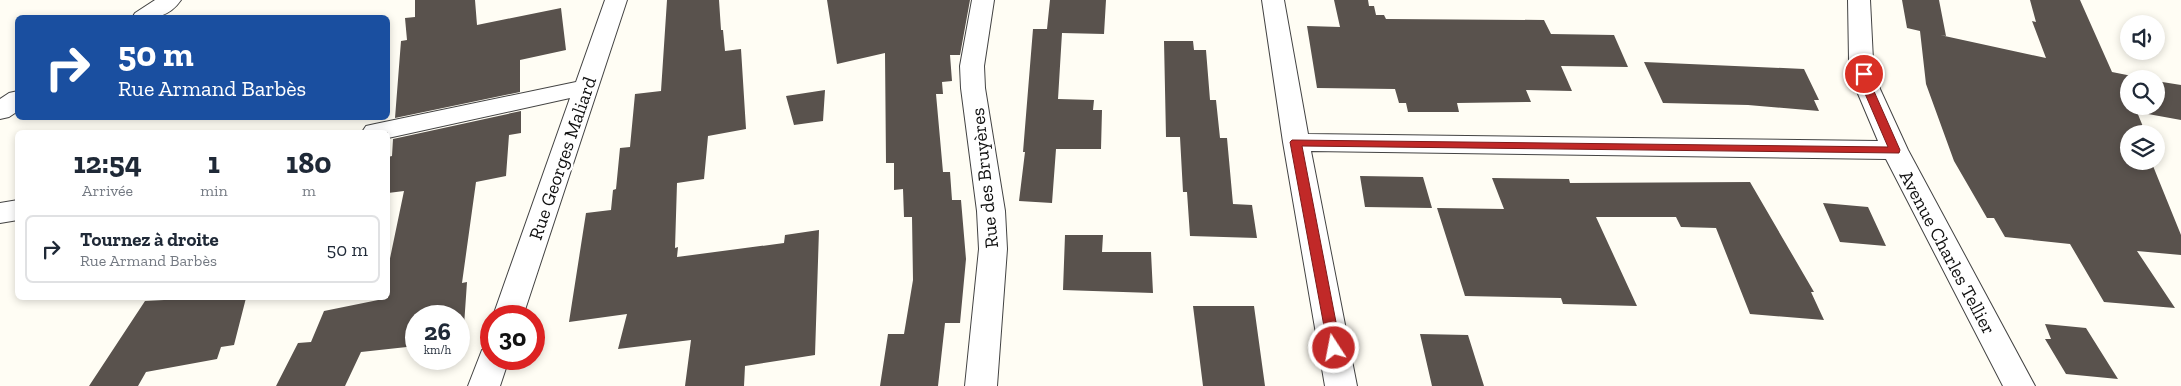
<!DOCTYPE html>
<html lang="fr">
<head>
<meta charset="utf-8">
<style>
	:root { --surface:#fff; --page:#f2f2f3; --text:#1f2937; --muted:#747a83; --line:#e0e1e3 }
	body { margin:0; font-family:"Zilla Slab",serif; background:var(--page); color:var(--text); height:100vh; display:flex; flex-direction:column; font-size:19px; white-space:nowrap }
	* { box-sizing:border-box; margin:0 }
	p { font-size:16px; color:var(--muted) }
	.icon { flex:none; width:28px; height:28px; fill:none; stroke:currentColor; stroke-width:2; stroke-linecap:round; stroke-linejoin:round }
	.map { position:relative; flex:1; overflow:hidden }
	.details { position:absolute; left:15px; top:130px; width:375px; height:170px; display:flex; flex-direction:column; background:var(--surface); border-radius:8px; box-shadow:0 2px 8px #0003 }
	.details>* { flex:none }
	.hud { position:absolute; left:15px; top:15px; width:375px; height:105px; border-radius:8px; box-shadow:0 2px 8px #0003; background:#1a4fa0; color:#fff; overflow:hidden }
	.controls { position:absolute; left:2120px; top:15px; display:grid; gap:10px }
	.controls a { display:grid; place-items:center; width:45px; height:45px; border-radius:50%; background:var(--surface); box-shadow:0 2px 8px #0003; font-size:25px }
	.speed { position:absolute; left:405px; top:305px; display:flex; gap:10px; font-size:25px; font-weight:700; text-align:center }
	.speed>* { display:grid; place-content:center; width:65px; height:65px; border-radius:50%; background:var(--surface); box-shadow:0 2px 8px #0003; line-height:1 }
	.speed small { font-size:12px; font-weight:400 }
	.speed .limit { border:8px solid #d22; background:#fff; color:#111 }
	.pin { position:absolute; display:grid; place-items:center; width:42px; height:42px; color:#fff; margin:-21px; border:2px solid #fff; border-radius:50%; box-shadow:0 1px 5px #0007 }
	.me { position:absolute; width:55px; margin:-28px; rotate:349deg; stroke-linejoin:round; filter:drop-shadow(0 0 4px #0008) }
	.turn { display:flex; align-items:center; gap:18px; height:105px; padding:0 20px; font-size:22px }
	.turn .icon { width:65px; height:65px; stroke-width:2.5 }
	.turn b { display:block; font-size:35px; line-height:42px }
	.eta { display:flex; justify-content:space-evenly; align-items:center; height:85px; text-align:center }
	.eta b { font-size:30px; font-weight:700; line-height:35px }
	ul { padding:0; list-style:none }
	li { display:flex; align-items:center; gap:15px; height:68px; margin:0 10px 8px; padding:0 10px; border:2px solid var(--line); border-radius:8px }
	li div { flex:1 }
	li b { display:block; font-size:19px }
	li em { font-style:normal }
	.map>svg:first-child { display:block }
	.building { fill:#59524d }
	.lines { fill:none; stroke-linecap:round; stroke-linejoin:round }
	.minor-casing { stroke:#434343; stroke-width:2 }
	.minor { fill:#fff; fill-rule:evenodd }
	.route { fill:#c12928; stroke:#7d1b1a }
	.labels { text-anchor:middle; stroke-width:5; stroke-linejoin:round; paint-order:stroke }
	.street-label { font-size:19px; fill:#101010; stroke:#fff }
</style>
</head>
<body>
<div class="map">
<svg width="2181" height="386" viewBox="0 0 2181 386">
	<rect width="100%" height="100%" fill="#fffdf4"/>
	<path class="building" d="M415 0H475L477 25 561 8 566 50 520 60V92L395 118 401 41 407 40 405 18 415 17Z
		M667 0H719L721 30H723L725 51 741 49 746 129 708 136 704 179 677 183 675 248 678 247 677 257 784 243 785 235 819 230 815 355 745 366 744 386H685L691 340 618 349 627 314 569 322 586 213 611 210 613 190 616 189 620 148 630 147 635 94 661 91Z
		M827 0H970L960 55H950L952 81 942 82 943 94H936L943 172H950L952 200H961L966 259 960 323H945L938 386H880L888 334H904L913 280 912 217H904L903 189 894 190V163H886L885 53 837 64Z
		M1050 0H1106L1104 34 1062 33 1058 99 1094 100 1093 110H1102L1101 149H1056L1052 203 1019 201 1025 152H1023L1033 29H1047Z
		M1334 0H1368L1369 6H1374L1376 15H1384L1386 19 1544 20 1551 34 1614 35 1628 67 1561 66 1572 91 1526 90 1531 102 1457 103 1459 112H1408L1406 103H1399L1395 89 1317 88 1307 26 1340 27Z
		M1902 0H1939L1946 36 1940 35 2046 58 2032 21 2036 22 2030 0H2080L2112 72 2147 79H2129V106H2156V81L2181 85V120L2137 112 2146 134H2129V161H2151L2181 235V255L2137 251 2175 308 2104 302 2070 244 2005 237 1994 218H1987L1954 161 1926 84 1920 31 1907 28Z
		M1164 41H1193L1194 50H1206L1210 100H1216L1220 138H1227L1233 204 1252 205 1257 238 1190 236 1187 192H1183L1180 137H1166Z
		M1644 62 1804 69 1819 100H1814L1819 111 1748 105 1663 103Z
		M825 90 823 121 794 125 786 96Z
		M521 111V133L509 135 506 176 476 182 462 283 467 282 463 340H459V316H416V346L361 352 345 386H276L298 343 311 342 324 311 388 298V268L404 191 388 193V157L392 156 393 139Z
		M1360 176 1423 177 1432 208 1365 207Z
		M1492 178 1569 179 1570 183 1750 182 1814 292H1811L1824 320 1750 314 1716 228 1681 227 1676 217H1596L1637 306 1563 304 1561 298 1465 296 1437 208 1504 209Z
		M1823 203 1868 207 1886 246 1840 242Z
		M1065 235H1103L1102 252H1151L1153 293 1063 290Z
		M166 298H246L234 345 221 347 217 359 146 372 138 386H89L145 301 164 300Z
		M1193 306H1254L1265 386H1203Z
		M2045 324 2086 328 2118 379 2066 374 2045 339H2051Z
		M1420 334 1468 335 1484 386H1432Z"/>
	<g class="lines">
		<g class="minor-casing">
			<path id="minor" d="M155 0H181C168 19 152 18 132 18L135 13Z
				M605 0H627L523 316H493L570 98 388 138V132H362L366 126 375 124 576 82Z
				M972 0H994L984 66 985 88 1005 211 1007 249 997 386H965L979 249 977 211 961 88 960 66Z
				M1262 0H1284L1308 134 1878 141 1856 89 1849 60 1848 0H1870L1873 60 1880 89 1908 150 2035 386H2003L1886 159 1311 151 1357 386H1325L1283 142Z
				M18 91V111L9 117 0 119V99L9 93Z
				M18 200V220L0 223V203Z
				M491 347V359H509L500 386H468L482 350Z"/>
		</g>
		<use href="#minor" class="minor"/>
	</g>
	<path class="route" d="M1864 71 1869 74 1873 89 1900 150 1899 153 1302 146 1341 348 1339 352H1330L1328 348 1290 142 1292 140 1888 147 1863 89 1859 74Z"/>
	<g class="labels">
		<g class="street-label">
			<text transform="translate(562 158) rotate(-71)" y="7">Rue Georges Maliard</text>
			<text transform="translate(984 178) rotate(-96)" y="7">Rue des Bruyères</text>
			<text transform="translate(1948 252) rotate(62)" y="7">Avenue Charles Tellier</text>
		</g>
	</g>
</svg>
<div class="controls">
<a><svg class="icon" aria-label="sound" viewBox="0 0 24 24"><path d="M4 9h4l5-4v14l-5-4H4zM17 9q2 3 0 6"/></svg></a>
<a><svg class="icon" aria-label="search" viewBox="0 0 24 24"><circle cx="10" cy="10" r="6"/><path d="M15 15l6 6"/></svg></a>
<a><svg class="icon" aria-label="layers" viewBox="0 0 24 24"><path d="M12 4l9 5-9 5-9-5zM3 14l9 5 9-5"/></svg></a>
</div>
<div class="speed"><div>26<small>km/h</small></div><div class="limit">30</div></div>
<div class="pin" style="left:1864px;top:74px;background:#d93025"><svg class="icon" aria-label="arrive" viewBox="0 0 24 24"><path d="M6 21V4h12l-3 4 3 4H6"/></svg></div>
<svg class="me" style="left:1334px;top:348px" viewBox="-20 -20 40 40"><circle r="17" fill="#c12928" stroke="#fff" stroke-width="3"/><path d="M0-11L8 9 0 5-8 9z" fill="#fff"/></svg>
<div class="hud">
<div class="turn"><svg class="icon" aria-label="right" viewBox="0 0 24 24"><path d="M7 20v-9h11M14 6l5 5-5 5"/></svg><div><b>50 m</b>Rue Armand Barbès</div></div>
</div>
<section class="details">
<div class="eta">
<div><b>12:54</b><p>Arrivée</p></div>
<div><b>1</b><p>min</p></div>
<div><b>180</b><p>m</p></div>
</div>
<ul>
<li><svg class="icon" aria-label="right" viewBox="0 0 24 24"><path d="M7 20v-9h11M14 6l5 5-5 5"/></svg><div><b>Tournez à droite</b><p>Rue Armand Barbès</p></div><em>50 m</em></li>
</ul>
</section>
</div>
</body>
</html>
